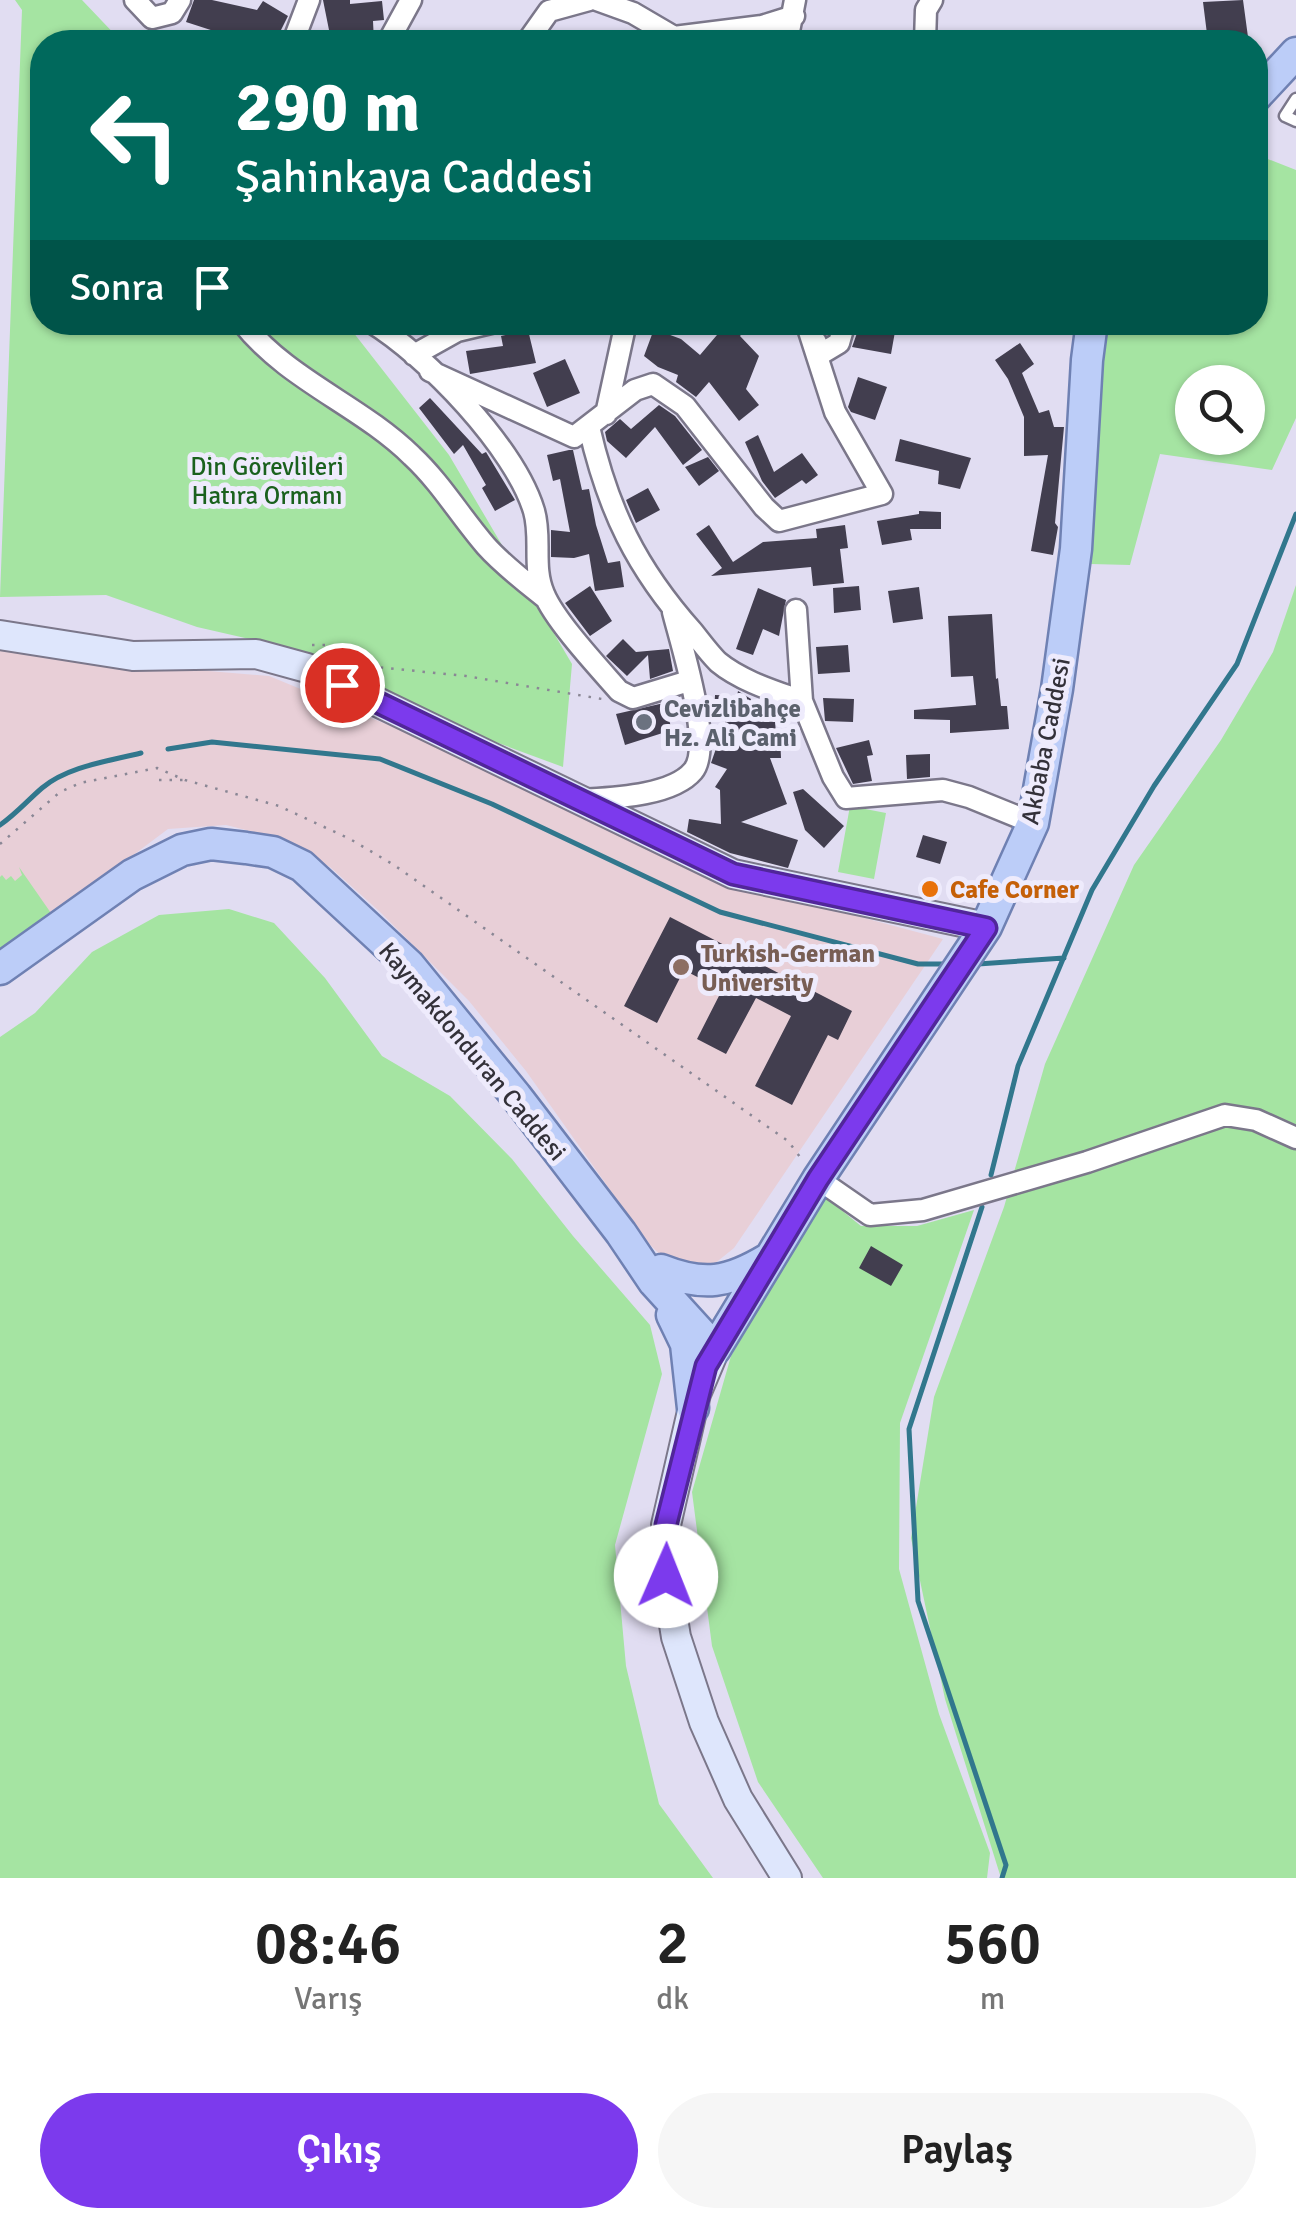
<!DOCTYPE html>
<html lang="tr">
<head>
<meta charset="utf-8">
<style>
	:root { --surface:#fff; --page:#f6f6f6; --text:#222; --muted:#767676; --accent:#7c3aed }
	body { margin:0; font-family:Signika,sans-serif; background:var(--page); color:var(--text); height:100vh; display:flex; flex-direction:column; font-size:38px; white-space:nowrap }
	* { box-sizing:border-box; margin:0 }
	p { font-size:32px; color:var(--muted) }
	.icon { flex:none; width:55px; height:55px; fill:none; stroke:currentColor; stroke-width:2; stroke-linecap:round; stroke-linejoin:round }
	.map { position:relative; height:1878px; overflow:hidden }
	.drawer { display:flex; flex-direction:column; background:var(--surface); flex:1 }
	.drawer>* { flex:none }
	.top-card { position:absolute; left:30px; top:30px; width:1238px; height:305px; border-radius:40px; box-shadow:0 2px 8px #0004; background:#00695c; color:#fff; overflow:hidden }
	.fabs { position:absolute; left:1175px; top:365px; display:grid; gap:20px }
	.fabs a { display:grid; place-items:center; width:90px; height:90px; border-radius:50%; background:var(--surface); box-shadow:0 2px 8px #0004; font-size:50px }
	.pin { position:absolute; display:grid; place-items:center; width:85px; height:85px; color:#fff; margin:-42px; border:5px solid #fff; border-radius:50%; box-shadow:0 2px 10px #0007 }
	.me { position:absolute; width:110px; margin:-55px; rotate:1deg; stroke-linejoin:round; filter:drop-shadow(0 0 8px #0008) }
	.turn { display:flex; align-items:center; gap:35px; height:210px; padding:0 40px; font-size:45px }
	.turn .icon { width:130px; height:130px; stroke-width:2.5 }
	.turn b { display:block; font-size:70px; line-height:85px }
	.then { display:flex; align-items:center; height:95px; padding:0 40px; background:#0003; gap:20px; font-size:38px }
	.eta { display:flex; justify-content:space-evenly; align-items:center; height:170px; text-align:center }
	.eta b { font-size:60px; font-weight:600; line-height:70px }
	.action { display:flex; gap:20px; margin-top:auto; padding:20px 40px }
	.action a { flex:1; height:115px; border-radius:60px; background:var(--accent); color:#fff; font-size:40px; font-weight:600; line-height:115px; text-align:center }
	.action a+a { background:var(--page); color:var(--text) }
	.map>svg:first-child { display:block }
	.education { fill:#e8cfd7 }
	.green { fill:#a5e4a2; fill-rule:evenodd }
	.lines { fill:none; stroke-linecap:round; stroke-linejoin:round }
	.stream { stroke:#31778d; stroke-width:5 }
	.building { fill:#423e4f }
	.lane-casing { stroke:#7b778a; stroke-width:15 }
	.street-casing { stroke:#7b778a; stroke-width:25 }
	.secondary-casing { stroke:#7b778a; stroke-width:32 }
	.primary-casing { stroke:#6f81b3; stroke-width:35 }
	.path { stroke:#8a8795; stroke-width:2.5; stroke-dasharray:2.5 8; stroke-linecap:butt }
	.lane { stroke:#fff; stroke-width:10 }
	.street { stroke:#fff; stroke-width:20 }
	.secondary { stroke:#dee6fc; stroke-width:28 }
	.primary { stroke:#bccdf8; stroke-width:30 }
	.route-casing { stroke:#51269a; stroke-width:25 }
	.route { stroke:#7c3aed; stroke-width:18 }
	.worship-dot { fill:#6b7280; stroke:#eeebfc; stroke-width:4 }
	.food-dot { fill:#e8710a; stroke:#eeebfc; stroke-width:4 }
	.education-dot { fill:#8d6e63; stroke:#eeebfc; stroke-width:4 }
	.labels { text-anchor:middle; stroke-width:10; stroke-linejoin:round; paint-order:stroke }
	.park-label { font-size:25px; fill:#1a611d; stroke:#eeebfc }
	.worship-label { font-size:25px; font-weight:bold; fill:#5b616d; stroke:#eeebfc; text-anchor:start }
	.street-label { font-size:25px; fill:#333139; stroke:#eeebfc }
	.food-label { font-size:25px; font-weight:bold; fill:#c56008; stroke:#eeebfc; text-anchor:start }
	.education-label { font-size:25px; font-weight:bold; fill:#785e54; stroke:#eeebfc; text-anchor:start }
</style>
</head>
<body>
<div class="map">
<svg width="1296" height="1878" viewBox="0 0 1296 1878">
	<rect width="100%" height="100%" fill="#e1ddf2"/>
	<path class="education" d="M0 645 67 659 269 676 393 727 725 881 943 939 734 1248 703 1273 670 1264 647 1242 526 1071 469 1001 379 911 330 867 274 837 226 825 168 829 0 955Z"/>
	<path class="green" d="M15 0H82L122 42H42V322L346 323 449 455 572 664 563 767 482 737 391 692 294 649 197 627 106 595 0 597 22 10Z
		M1255 154 1296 170V418L1272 470 1160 454 1130 565 1091 564 1093 403 1102 323 1255 322ZM1192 382H1248V438H1192Z
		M1296 585V1878H1001L945 1699 911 1538 934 1397 1004 1207 1045 1064 1134 865 1221 740 1273 652Z
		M850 806 886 813 874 879 838 872Z
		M19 867 53 916 0 955V877L2 875 6 880 11 876 15 881 22 875Z
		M229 909 274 923 325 978 382 1056 450 1096 512 1159 573 1236 650 1325 662 1374 615 1545 626 1666 659 1804 713 1878H0V1037L35 1013 92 952 159 915Z
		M824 1196 861 1226H917L974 1210 900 1423 899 1569 939 1714 990 1853 987 1878H823L758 1782 712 1646 692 1492 731 1356Z"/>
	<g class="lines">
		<path class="stream" d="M168 749 212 742 380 759 492 804 720 912 918 964H944
			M0 825C16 814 28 800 42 788 68 766 110 761 141 753
			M978 964 1064 958
			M991 1175 1018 1066 1092 890 1154 786 1237 664 1296 514
			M982 1207 909 1429 918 1601 1006 1865 1002 1878"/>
	</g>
	<path class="building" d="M194 0H212L257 10 263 1 288 16 275 42H215L220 33 186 22Z
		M323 0H350V4L382 1 384 20 373 21 374 42H342V32L330 35Z
		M1243 0 1248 37 1208 42 1203 2Z
		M728 322H734L744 331 740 336 759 356 746 389 759 405 739 421 709 382 696 397 676 382 678 375 658 367 644 356 654 329 681 339 700 355Z
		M861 322 896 326 891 354 852 347Z
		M528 330 536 363 470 374 466 351 503 346 501 336Z
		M1020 343 1034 364 1022 373 1039 413 1049 410 1054 427H1064L1055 523 1058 527 1053 555 1031 551 1048 455 1024 456V417L1008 379 995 360Z
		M565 359 580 393 547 407 533 373Z
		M858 377 887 387 875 420 851 412 848 407Z
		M430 398 482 454 486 452 515 500 495 511 482 488 486 485 463 445 454 454 419 408Z
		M659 405 675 416 702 450 683 465 655 427 626 458 607 441 605 432 620 419 631 429Z
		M758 435 774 472 802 453 818 475 806 484 802 480 775 498 762 481 745 442Z
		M900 439 971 458 960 489 938 484 939 471 895 461Z
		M569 450H573L582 490 589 489 596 525 608 563 620 561 624 587 595 591 589 554 574 558 551 557V530L570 532 560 479 553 481 547 455Z
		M708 457 719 471 699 486 685 467Z
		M648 488 660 510 636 523 626 500Z
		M919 511 941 512V529H910L912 540 882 545 877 521 919 514Z
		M709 525 733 562 763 542 817 538 816 529 845 525 848 548 840 549 844 583 813 586 811 567 711 576 722 568 696 534Z
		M590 586 612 621 590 636 565 603Z
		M859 586 861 610 834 613 833 588Z
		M919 587 923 619 893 623 888 591Z
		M758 588 786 600 779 636 763 629 753 655 736 649Z
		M992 614 996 679 998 678 1001 706H1007L1009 729 950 733V720L914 719V710L976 705 973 676 951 677 948 616Z
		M623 639 636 652 669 649 673 671 650 679 648 655 627 676 606 656Z
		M848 645 850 672 818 674 816 647Z
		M738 691 751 699 748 710 774 708 776 734H780L781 758H770L787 804 741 822 798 840 788 868 730 853 687 832 689 819 721 824 720 790 715 787 727 769 711 763 727 717 714 716 715 695 737 696Z
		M823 698 854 699 853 722 825 721Z
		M664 703 672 730 625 745 616 714Z
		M869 740 873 755 867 756 872 781 853 784 836 748Z
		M930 754V777L907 779 906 755Z
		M803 789 844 826 824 848 805 830 793 792Z
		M923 835 947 842 940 864 916 857Z
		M670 917 852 1011 838 1040 828 1035 792 1105 755 1086 791 1016 756 998 726 1054 697 1039 722 990 684 970 657 1023 624 1006Z
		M871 1246 903 1265 891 1286 859 1268Z"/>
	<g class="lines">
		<g class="lane-casing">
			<path id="lane" d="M1296 99 1285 116 1296 121"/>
		</g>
		<g class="street-casing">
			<path id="street" d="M135 0 152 18 172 13 180 0
				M597 0 633 13 674 37 762 26 794 16
				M293 42 309 0
				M388 42 411 0
				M527 42 549 11 589 0
				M787 42 795 0
				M925 42 926 10 932 0
				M242 322C287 380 360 405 412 456 441 483 460 516 486 546 503 565 524 581 544 597
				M371 322C427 356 515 448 534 511 542 538 532 567 544 594 555 621 599 668 619 691L633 698 689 681
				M816 342 819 355 839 343 845 322
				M414 355 457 331 495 322
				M430 371 574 437 635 390 653 384 685 406 764 507 779 521 882 494 835 412 806 322
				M606 414 626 322
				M589 427C608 510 636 568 693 632 701 642 709 653 718 662 741 681 774 691 802 701
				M796 610 802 701 833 777 846 798 943 790 969 797 1033 823
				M582 800C612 798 672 796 693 771 714 746 681 644 673 612
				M818 1179 870 1215 923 1210 1087 1162 1225 1115 1256 1120 1296 1138"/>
		</g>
		<g class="secondary-casing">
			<path id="secondary" d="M0 635 133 656 256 654 307 668 733 874 986 927
				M715 1349 696 1394 666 1525V1575L676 1637 704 1722 738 1799 787 1878"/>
		</g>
		<g class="primary-casing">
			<path id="primary" d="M1255 97 1296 53
				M0 969 132 875 182 850 211 844 246 848 273 852 302 866 409 965 516 1096 621 1233 654 1282 715 1349 818 1179 986 927 1033 823 1057 689 1076 549 1087 360 1092 322
				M661 1270C704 1287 728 1283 768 1259
				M672 1315 686 1344 693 1408"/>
		</g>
		<path class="path" d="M312 645H328L376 667 466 676 602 699
			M159 780H183
			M0 844 60 792 80 783 157 768 185 780 279 806 350 839 394 865 788 1141 803 1161"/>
		<use href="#lane" class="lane"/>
		<use href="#street" class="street"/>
		<use href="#secondary" class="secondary"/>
		<use href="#primary" class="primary"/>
	</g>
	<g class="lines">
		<g class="route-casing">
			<path id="route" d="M342 685 733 874 986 928 818 1179 706 1366 666 1525V1576"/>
		</g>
		<use href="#route" class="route"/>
	</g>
	<circle class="worship-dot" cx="644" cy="722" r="10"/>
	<circle class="food-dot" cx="930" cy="889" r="10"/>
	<circle class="education-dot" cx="681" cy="967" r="10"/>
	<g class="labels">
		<g class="park-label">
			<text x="267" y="475">Din Görevlileri<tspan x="267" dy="29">Hatıra Ormanı</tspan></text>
		</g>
		<g class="worship-label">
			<text x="664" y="717">Cevizlibahçe<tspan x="664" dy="29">Hz. Ali Cami</tspan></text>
		</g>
		<g class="street-label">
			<text transform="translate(1045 741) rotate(-79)" y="9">Akbaba Caddesi</text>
			<text transform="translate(473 1051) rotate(50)" y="9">Kaymakdonduran Caddesi</text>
		</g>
		<g class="food-label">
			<text x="950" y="898">Cafe Corner</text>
		</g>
		<g class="education-label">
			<text x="701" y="962">Turkish-German<tspan x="701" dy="29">University</tspan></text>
		</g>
	</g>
</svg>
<div class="fabs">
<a><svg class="icon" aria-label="search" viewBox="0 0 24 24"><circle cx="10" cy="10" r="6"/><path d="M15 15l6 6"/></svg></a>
</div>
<div class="pin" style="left:342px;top:685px;background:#d93025"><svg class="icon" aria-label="arrive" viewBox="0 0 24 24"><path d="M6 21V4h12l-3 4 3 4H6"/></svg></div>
<svg class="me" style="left:666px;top:1576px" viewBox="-20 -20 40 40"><circle r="19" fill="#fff"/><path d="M0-13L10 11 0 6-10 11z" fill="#7c3aed"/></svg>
<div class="top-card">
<div class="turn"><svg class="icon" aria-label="left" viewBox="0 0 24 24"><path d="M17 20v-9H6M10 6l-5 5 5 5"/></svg><div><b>290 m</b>Şahinkaya Caddesi</div></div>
<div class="then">Sonra<svg class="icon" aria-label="arrive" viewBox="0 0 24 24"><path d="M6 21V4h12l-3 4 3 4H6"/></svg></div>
</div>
</div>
<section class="drawer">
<div class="eta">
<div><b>08:46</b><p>Varış</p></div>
<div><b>2</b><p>dk</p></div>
<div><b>560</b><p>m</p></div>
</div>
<div class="action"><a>Çıkış</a><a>Paylaş</a></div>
</section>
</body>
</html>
